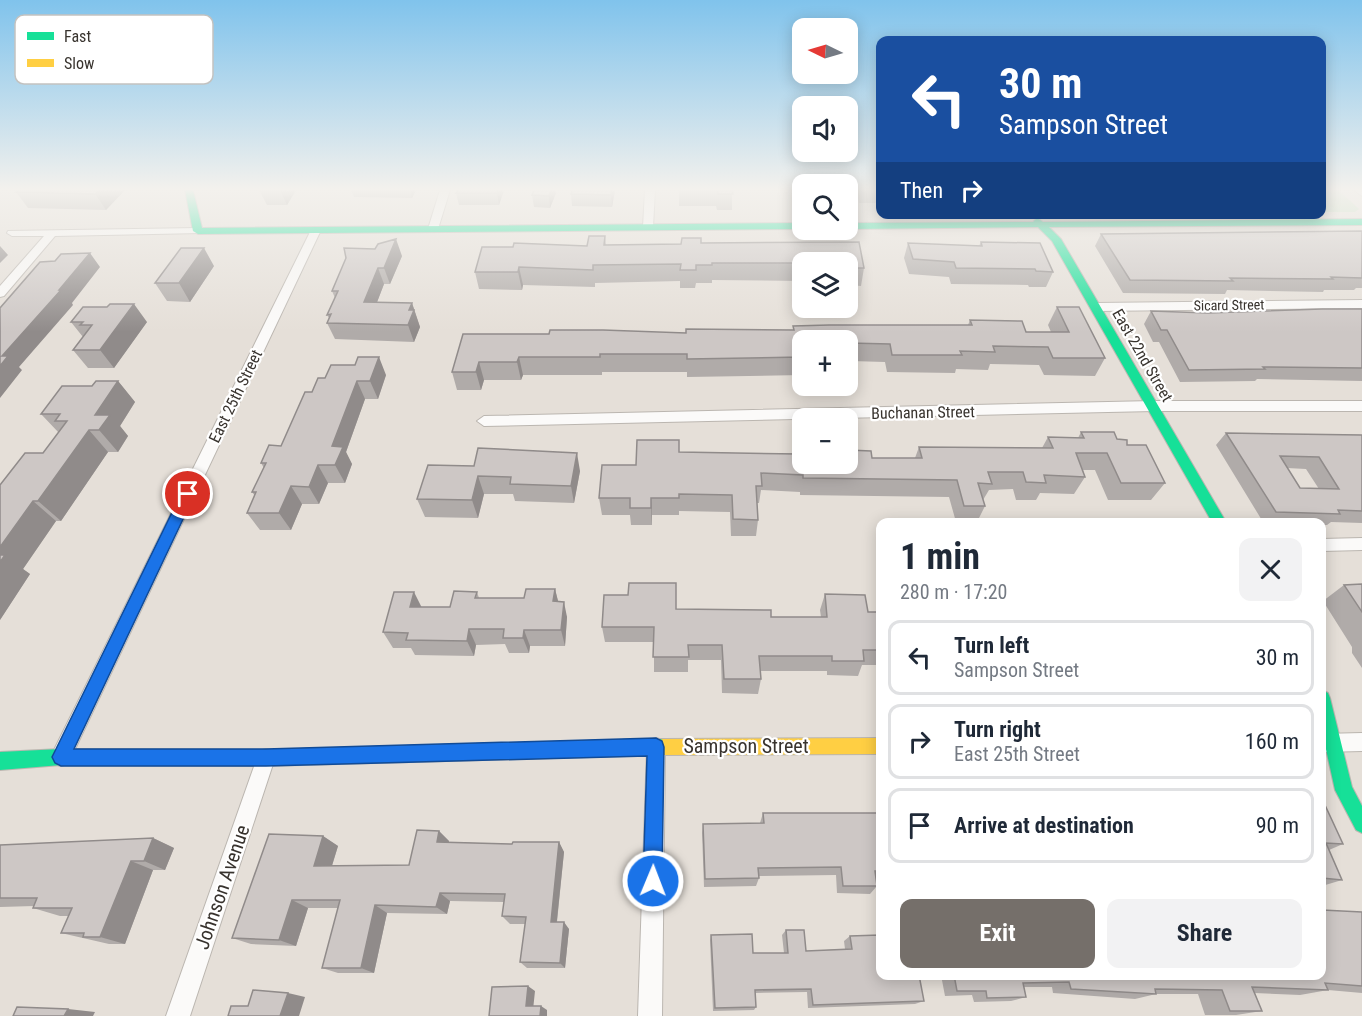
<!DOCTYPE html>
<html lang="en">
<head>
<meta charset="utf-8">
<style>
	:root { --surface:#fff; --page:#f2f2f3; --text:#1f2937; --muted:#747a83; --line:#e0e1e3; --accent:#756f6a }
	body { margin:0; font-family:"Roboto Condensed",sans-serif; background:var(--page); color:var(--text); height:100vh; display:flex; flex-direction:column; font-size:22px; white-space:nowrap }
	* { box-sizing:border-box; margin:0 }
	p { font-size:20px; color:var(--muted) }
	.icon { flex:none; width:33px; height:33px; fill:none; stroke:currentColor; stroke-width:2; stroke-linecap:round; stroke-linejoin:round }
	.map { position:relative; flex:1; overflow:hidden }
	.panel { position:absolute; left:876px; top:518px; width:450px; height:462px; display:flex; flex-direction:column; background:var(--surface); border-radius:12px; box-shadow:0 3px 15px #0003 }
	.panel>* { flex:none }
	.banner { position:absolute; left:876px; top:36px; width:450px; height:183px; border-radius:12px; box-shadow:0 3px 15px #0003; background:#1a4fa0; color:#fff; overflow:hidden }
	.needle { width:39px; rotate:275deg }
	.controls { position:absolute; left:792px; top:18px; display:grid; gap:12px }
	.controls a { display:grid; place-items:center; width:66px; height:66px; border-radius:12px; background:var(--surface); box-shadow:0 3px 15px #0003; font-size:30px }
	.pin { position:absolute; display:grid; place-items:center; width:51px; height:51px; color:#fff; margin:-26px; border:3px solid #fff; border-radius:50%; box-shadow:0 2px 6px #0007 }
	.me { position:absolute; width:66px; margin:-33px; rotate:1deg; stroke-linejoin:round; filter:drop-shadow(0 0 4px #0008) }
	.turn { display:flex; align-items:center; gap:21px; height:126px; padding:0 24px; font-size:27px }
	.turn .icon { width:78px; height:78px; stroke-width:2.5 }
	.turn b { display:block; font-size:42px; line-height:51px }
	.then { display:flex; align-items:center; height:57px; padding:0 24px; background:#0003; gap:12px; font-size:22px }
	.round { display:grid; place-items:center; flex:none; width:63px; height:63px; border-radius:12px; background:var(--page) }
	.overview { display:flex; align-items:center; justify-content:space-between; height:102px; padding:0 24px }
	h1 { font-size:36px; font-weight:700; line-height:45px }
	.button { display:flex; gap:12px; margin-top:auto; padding:12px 24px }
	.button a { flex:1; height:69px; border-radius:12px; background:var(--accent); color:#fff; font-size:24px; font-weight:700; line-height:69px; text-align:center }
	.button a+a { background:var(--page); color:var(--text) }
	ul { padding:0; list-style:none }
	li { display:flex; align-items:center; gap:18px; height:75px; margin:0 12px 9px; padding:0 12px; border:3px solid var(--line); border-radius:12px }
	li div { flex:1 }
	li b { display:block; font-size:22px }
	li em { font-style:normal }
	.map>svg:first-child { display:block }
	.green { fill:#bdddba }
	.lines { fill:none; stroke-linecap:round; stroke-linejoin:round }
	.street-casing { stroke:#bbb6b0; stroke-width:2 }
	.fast-casing { stroke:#bbb6b0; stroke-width:2 }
	.slow-casing { stroke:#bbb6b0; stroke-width:2 }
	.street { fill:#fbfaf9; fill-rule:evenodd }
	.fast { fill:#16e098; fill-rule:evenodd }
	.slow { fill:#ffcf43; fill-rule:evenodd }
	.wall { fill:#b0aba9; fill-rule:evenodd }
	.shaded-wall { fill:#908b8a }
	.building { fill:#cdc7c5; stroke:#908b8a; stroke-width:1.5; fill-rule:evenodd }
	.route { fill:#1a73e8; stroke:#114b97; stroke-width:1.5 }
	.labels { text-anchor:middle; stroke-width:4.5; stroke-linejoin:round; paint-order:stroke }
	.far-street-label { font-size:14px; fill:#38332e; stroke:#fff }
	.street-label { font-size:16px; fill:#38332e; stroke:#fff }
	.near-street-label { font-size:20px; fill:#38332e; stroke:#fff }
	.key { fill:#fff; stroke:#c3c2c0; stroke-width:1.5 }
	.key-label { font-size:16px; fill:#38332e }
</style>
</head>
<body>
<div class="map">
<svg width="1362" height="1016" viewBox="0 0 1362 1016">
	<rect width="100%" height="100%" fill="#e5dfd8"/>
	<path class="green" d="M1322 190H1338L1359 209 1355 212H1322Z"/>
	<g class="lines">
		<g class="street-casing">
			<path id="street" d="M440 190H450L438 229 433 232 428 229Z
				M645 190H655L653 227 648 230 643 227Z
				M1354 190H1362V196Z
				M316 227 321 230 68 764 61 766 54 764 52 757 54 750 311 230Z
				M198 228 203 231 202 233 55 236 4 296 0 297V286L44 236H12L7 233 8 231Z
				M1362 300V308L1096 311 1090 307 1096 303Z
				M1154 401H1362V411H1154L484 426 477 421 484 416Z
				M1362 538V550L1322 551V539Z
				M1362 733V751L1322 752V734Z
				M656 738 663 740 665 747 662 1016H638L647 747 649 740Z
				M266 749 273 751 275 758 190 1016H166L257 758 259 751Z"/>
		</g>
		<g class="fast-casing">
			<path id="fast" d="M185 190H193L202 228 802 223V229L198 234 193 231Z
				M1037 218 1043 222 1362 219V225L1049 227 1061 239 1226 522H1212L1052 241 1038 227 848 229V223L1033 222Z
				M1322 690 1328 693 1330 698 1352 787 1362 806V833L1356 830 1335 790 1322 731Z
				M663 739 669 741 671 747 669 753 663 755 266 766 61 765 0 770V752L61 749 266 750Z"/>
		</g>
		<g class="slow-casing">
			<path id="slow" d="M880 738V754L663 755 657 753 655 747 657 741 663 739Z"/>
		</g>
		<use href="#street" class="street"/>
		<use href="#fast" class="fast"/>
		<use href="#slow" class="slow"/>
	</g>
	<path class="wall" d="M19 190H125L106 210 28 208 16 192Z
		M259 190H296L287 205H267Z
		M351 190H416L412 198 354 197Z
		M458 190H504L499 205H459L456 193Z
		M572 190H615L612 207 572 206 571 194Z
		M679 190H732V210H717L716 206H679Z
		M857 190H880L879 203H859Z
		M556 193 550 208 534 207 532 195Z
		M1362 231V288H1356L1354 290H1324L1323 292 1227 290 1225 294 1123 293 1095 246 1101 234Z
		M589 236H605L606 245 681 244 682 238H701V243L859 242 864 268 861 286 848 285V262H802V281L712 280V283H696L695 288H680V281L595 283V287L523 285 522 290 479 289 475 272 482 247H513L514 243 587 246Z
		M981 242 1053 272 1046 287H1029L1028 285 951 284 949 277 909 274 904 258 908 243 979 246Z
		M402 256 390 284H384L377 302 412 303 420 327 414 342 335 339 327 323 329 318 327 315 335 298 332 291Z
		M214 266 190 302 167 301 155 283Z
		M1057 307 1105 358 1095 376 1044 375 1039 365 990 364 988 370 956 369 955 373 887 372 885 362 851 361 848 376V340H802V375L687 377V372H602V375H523L521 380H484L481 390H457L452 372 549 334 686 333 793 330V326L968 325 970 320 1026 332H1051L1048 325Z
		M1362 309V381L1257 379 1255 381 1180 382 1159 342H1153L1144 324 1151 311 1208 313Z
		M71 322H147L114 368H88L73 350 83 337Z
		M386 375 378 399H365L346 452 352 464 345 483H328L319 504H302L291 530H260L247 513 255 496 252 492 264 468 261 463 281 446 312 392 325 378Z
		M118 381 135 402 120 426 128 436 118 452H108L61 521H56L23 569 30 574 0 620 43 453 59 433 41 414 92 386Z
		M1081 432 1117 439 1127 445 1165 483 1151 500H1108L1095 470H1083L1085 477 1074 494 1040 493 1036 500H1016L1013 489 989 490 983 500 985 506 977 522H956L949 497 800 495V492L761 490 759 503H757L758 520 756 536H731L730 512 679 511V515H652V525H631L630 515H602L599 498 636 465 679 452 797 454 798 449 872 458H915L919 447 1042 448 1048 437 1078 438Z
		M1226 433 1362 435V523L1331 522 1327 525H1322V522H1263L1216 445ZM1287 468 1306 469 1319 489 1300 488Z
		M428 465 580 471 574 503 515 501 513 494H484L478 518 425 517 417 499Z
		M1362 584V668L1352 653V647L1323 601 1344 585Z
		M555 589 558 601 567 617 565 646H530L529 653H509L505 644 476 645 474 656 415 655 411 648H393L383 632 422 607H450L477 592 479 598H524Z
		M825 594 868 612H880V665H862L858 676 827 675V671H760L761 679 758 694 722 693 721 660H688V672H654V642H605L602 627 676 609 771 617H821L820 610Z
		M1322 803 1343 844 1329 850 1342 880 1322 886Z
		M763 813H880V879H876L877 886 870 894 837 893 836 875 759 876V878L756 886 704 887 702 833 703 824 760 823Z
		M439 831 449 841V842L512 844 559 842 564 852 557 922 569 929 565 968H527L520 962 525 924H510L502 916 504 902 450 901 447 914 387 913 374 973H338L322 968 338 908H308L296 946 251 944 232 938 323 836 338 846 332 866 409 865Z
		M153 838 174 848 165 870H153L125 944H109L61 933 69 916H60L33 908 34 906 0 907V845Z
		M1362 912V993L1328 990 1300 995 1255 993 1262 1011 1236 1015H1205L1198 994H1156L1135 999 1053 993 1052 987H1024L1026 997 1011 1001 974 1002 972 995 945 996 941 975H1322Z
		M786 930 806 951 845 949 844 941 850 936 924 1001 915 1004 808 1008 807 992 755 993 756 1007 754 1010 713 1011 710 940 711 935 753 953H784L782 935Z"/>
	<path class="shaded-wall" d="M100 190H125L106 210 95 194Z
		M280 190H296L287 205Z
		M410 190H416L412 198Z
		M498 190H504L499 205 497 193Z
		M551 190H555L556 193 550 208 549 196Z
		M612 190H615L612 207 611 195Z
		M396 239 402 256 390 284 384 268Z
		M0 246 8 255 0 263Z
		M204 248 214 266 190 302 179 283Z
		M90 253 100 267 72 303 73 305 19 367 22 370 0 398V366L2 356 59 290Z
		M519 267 523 285 522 290 518 272Z
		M378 268 384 284 371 318 364 302Z
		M412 303 420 327 414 342 408 325 409 310Z
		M134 304 147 322 114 368 100 350Z
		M379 357 386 375 378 399 370 381Z
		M519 357 523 375 521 380 517 362Z
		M479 362 484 380 481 390 476 372Z
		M118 381 135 402 120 426 128 436 118 452 99 430 95 415Z
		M357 381 365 399 346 452 352 464 345 483 335 465 332 446Z
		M89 430 108 452 61 521 38 501Z
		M577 453 580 471 574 503 571 486Z
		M318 465 328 483 319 504 309 487Z
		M478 476 484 494 478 518 472 500Z
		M291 486 302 504 291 530 279 513Z
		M651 498 652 515V525L651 508Z
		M33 501 56 521 23 569 30 574 0 620V547Z
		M555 589 559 605 553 601Z
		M414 592 422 608 410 607Z
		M564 602 567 617 565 646 561 630Z
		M469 629 476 645 474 656 467 641Z
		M524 630 530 646 529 653 523 638Z
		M439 831 449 841 447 852 437 842Z
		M323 836 338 846 329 875 314 866Z
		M153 838 174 848 165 870 144 861Z
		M559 842 564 852 556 929 551 922Z
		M131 861 153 870 125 944 100 937Z
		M440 893 450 901 447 914 436 907Z
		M292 900 308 908 296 946 279 940Z
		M375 905 387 913 374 973 361 968Z
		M564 922 569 929 565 968 560 963Z
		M528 986 535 991 533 1010 526 1006Z
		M288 993 305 997 299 1016H280Z
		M541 1006 547 1010V1016H540Z
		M68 1009 95 1012 93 1016H64Z"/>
	<path class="building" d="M19 190H100L95 194 16 192Z
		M458 190H498L497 193H456Z
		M534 190H551L549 196 532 195Z
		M572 190H612L611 195 571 194Z
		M717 190H732L733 194H718Z
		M1362 231V278L1331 277 1333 279 1230 278 1233 281 1130 280 1101 234Z
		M589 236H605L604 245 681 244 682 238H701V243L859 242 864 268H848V262H802V263H712V265H696V270H680L681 264 593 265V270L519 267 518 272H475L482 247H513L514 243 587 246Z
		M396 239 384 268H378L364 302 412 303 409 310H414L408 325 327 323 331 314 327 315 338 291H332L346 258 344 248 375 249 378 244Z
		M981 242 1040 243 1053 272 1036 271 1035 269 956 268 954 262 913 259 908 243 982 246Z
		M181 248H204L179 283H155Z
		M90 253 59 290H61L2 356H8L0 366V308L40 262 55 261 61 254Z
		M110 304H134L100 350H73L92 325H80L83 322H71L83 307H107Z
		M1057 307H1079L1105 358H1053L1048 347 993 346 995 352 960 351 962 355H892L890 344 849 343 851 360H848V340H802V357L687 359V354H600V357H519L517 362H479L476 372H452L463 334H549L550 330H603L686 333V329L794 330 793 326 829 325H972L970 320 1022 321 1026 332H1069Z
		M1322 309H1362V368L1263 367 1265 369 1189 370 1167 330H1161L1151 311 1208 313Z
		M358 357H379L370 381H357L332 446 343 447 335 465H318L309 487 291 486 279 513H247L256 492H252L266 463H261L269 445 281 446 305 392H312L318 378H325L331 365H355Z
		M96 381H118L95 415H110L99 430H89L38 501H33L0 547V485L25 453H43L67 421H55L60 414H41L62 386H92Z
		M1081 432H1114L1117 439 1127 440V445H1146L1165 483H1121L1107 453H1076L1085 477 1044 475 1046 483 1026 482 1023 472H988L992 484 978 483 985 506H964L957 480 803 478V475L761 473 762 486H756L758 520 733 519 732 495 679 494V498H651V508H630V498H599L602 465H636L637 440H679V452L798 454V449H802V464H848V450L871 451 872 458H922L919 447 1053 448 1048 437 1084 438Z
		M1226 433 1362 435V511L1338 510 1340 514 1276 512ZM1280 456 1319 457 1339 489 1300 488Z
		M478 448 577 453 571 486 510 484 511 477 478 476 472 500 417 499 428 465 474 466Z
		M0 555H5L0 562Z
		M629 583H676V609L771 610V617H827L825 594 865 595 868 612H880V650H863L864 661H832V656H759L761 679H724L722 645H688L689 657H653L654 627H602L604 595H628Z
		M1362 584V612L1344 585Z
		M526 589H555L553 601 564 602 561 630H524L523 638H503L504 629H469L467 641 406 640 408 633 383 632 394 592H414L410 607H450L454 591 477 592 475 598H524Z
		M1322 803H1324L1343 844 1326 843 1342 880 1322 878Z
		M763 813H880V871H875L877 886H843L841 867 758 868 759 878 705 879 703 824 764 823Z
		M417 830 439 831 437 842 512 844 513 842H559L551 922H564L560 963 520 962 526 917 502 916 505 894 440 893 436 907 375 905 361 968H322L340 900H292L279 940 232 938 269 834 323 836 314 866 409 865Z
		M153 838 144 861H131L100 937H83L84 933H61L72 908H33L37 898H0V845Z
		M1322 910 1362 912V986L1325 983 1328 990 1252 987 1262 1011H1230L1222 990 1155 989 1156 994 1071 989 1069 982 1023 983 1026 997 987 998 986 991H957L954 975H1322Z
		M786 930H804L806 951 852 949 850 936 880 935V975H919L924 1001 813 1005 811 989 755 990 756 1007 715 1008 711 935 752 934 753 953H788Z
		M528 986 526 1006H541L540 1016H489L492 987Z
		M253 990 288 993 280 1016H228L231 1006H248Z
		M17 1007 68 1009 64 1016H13Z"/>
	<linearGradient id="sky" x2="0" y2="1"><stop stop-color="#80c3ec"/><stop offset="0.57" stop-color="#f3f1ed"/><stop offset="1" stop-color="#f3f1ed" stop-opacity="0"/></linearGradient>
	<rect width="1362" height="332" fill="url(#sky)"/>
	<path class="route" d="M188 489 195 494 74 749H266L656 738 662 741 664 747 662 881 660 888 653 891 646 888 643 881 647 756 266 766H61L55 763 52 757 55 751 181 494Z"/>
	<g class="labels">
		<g class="far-street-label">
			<text transform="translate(1229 305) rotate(-1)" y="5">Sicard Street</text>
		</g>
		<g class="street-label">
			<text transform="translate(1143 355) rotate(60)" y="6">East 22nd Street</text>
			<text transform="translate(235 396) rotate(-64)" y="6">East 25th Street</text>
			<text transform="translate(923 412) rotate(-1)" y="6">Buchanan Street</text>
		</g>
		<g class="near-street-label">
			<text x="746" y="753">Sampson Street</text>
			<text transform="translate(222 887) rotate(-71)" y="7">Johnson Avenue</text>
		</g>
	</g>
	<rect x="15" y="15" width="198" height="69" rx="9" class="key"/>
	<rect x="27" y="32" width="27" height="8" fill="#16e098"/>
	<rect x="27" y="59" width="27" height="8" fill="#ffcf43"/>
	<g class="key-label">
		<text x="64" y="42">Fast</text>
		<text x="64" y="69">Slow</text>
	</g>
</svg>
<div class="controls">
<a><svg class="needle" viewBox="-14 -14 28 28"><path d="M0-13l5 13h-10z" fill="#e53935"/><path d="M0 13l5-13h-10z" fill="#747a83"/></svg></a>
<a><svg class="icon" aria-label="sound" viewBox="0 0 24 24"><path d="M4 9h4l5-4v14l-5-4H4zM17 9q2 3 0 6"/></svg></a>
<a><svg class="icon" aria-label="search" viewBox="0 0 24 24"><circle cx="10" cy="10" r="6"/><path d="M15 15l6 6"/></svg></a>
<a><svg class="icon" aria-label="layers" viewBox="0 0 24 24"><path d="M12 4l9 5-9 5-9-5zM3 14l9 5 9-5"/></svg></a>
<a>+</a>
<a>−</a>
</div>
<div class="pin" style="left:188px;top:494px;background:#d93025"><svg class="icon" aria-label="arrive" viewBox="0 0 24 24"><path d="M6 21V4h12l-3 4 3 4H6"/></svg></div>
<svg class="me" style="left:653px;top:881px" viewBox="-20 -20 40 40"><circle r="17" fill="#1a73e8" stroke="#fff" stroke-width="3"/><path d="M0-11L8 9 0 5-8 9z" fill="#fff"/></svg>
<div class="banner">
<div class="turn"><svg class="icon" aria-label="left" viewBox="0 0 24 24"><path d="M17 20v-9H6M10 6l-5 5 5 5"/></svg><div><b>30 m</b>Sampson Street</div></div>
<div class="then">Then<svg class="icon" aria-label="right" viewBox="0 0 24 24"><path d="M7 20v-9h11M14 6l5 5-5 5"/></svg></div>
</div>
<section class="panel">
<div class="overview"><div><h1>1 min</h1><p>280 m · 17:20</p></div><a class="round"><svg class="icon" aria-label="close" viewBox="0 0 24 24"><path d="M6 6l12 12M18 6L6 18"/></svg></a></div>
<ul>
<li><svg class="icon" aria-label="left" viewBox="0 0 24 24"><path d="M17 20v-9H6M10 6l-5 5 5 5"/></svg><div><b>Turn left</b><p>Sampson Street</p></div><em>30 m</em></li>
<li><svg class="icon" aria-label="right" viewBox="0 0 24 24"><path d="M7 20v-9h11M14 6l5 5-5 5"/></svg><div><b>Turn right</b><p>East 25th Street</p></div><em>160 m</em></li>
<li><svg class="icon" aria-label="arrive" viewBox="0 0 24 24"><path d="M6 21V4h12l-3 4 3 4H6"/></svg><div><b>Arrive at destination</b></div><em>90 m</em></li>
</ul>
<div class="button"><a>Exit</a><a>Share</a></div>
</section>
</div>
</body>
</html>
